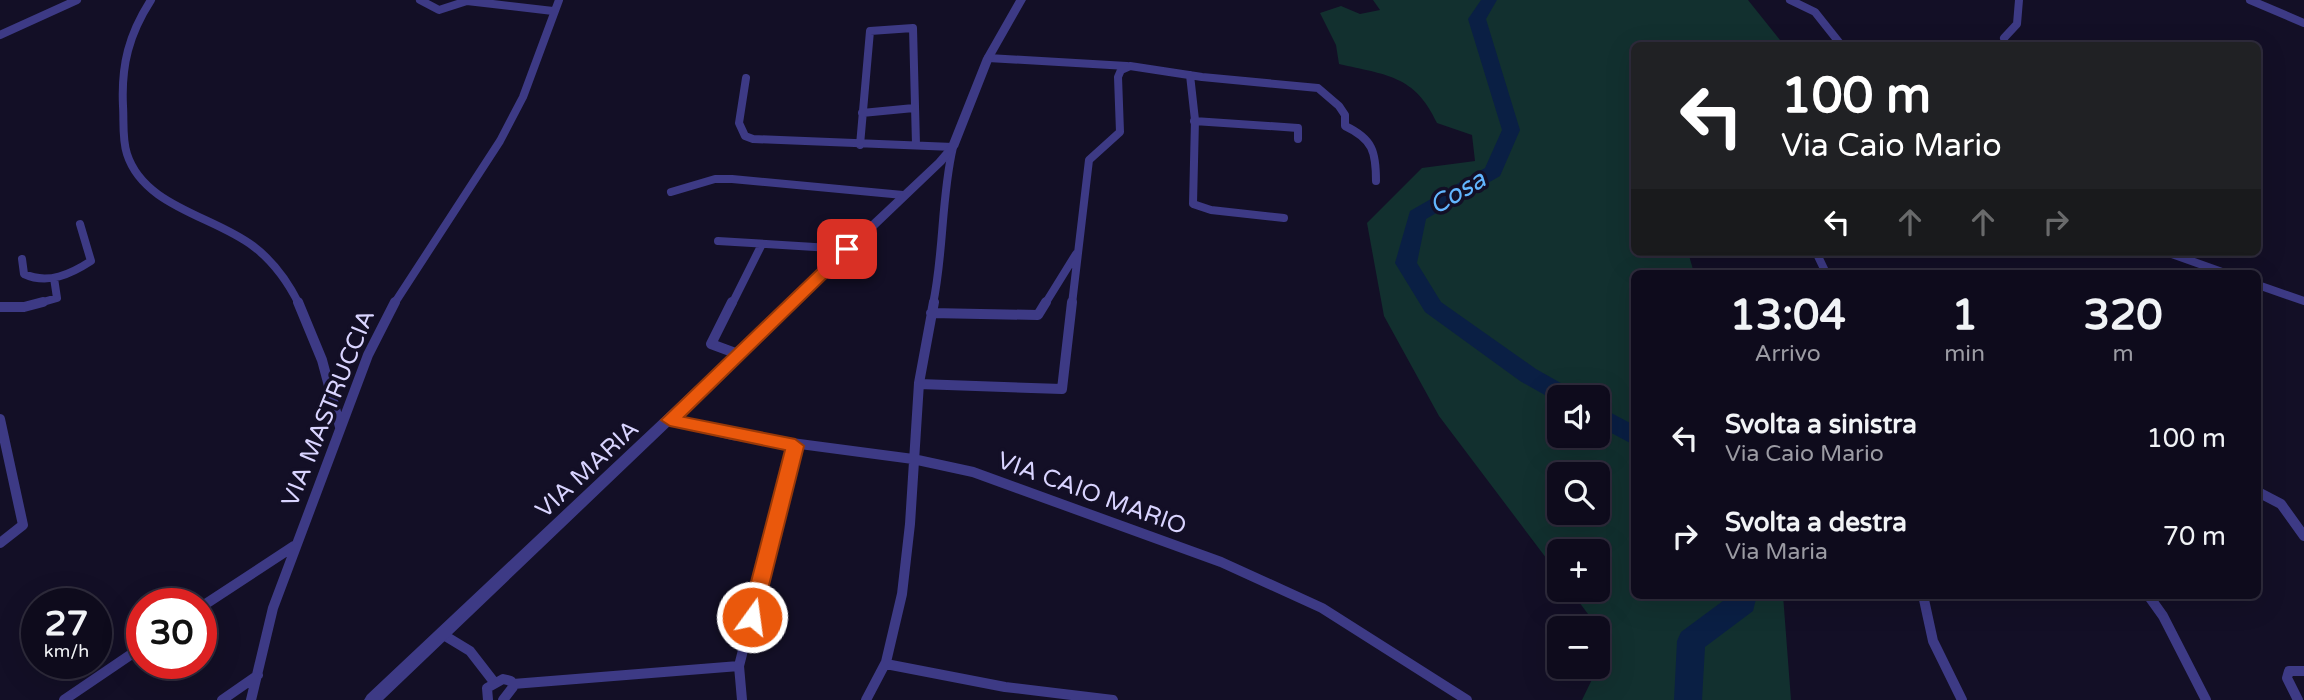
<!DOCTYPE html>
<html lang="it">
<head>
<meta charset="utf-8">
<style>
	:root { --surface:#0e0b1c; --page:#1c1929; --text:#f1f3f6; --muted:#9b9ba3; --line:#2e2b3b }
	body { margin:0; font-family:"Varela Round",sans-serif; background:var(--page); color:var(--text); height:100vh; display:flex; flex-direction:column; font-size:26px; white-space:nowrap }
	* { box-sizing:border-box; margin:0 }
	p { font-size:23px; color:var(--muted) }
	.icon { flex:none; width:38px; height:38px; fill:none; stroke:currentColor; stroke-width:2; stroke-linecap:round; stroke-linejoin:round }
	.map { position:relative; flex:1; overflow:hidden }
	.sheet { position:absolute; left:1631px; top:270px; width:630px; height:329px; display:flex; flex-direction:column; background:var(--surface); border-radius:10px; box-shadow:0 7px 28px #0002,0 0 0 2px var(--line) }
	.sheet>* { flex:none }
	.hud { position:absolute; left:1631px; top:42px; width:630px; height:214px; border-radius:10px; box-shadow:0 7px 28px #0002,0 0 0 2px var(--line); background:#202124; color:#fff; overflow:hidden }
	.tools { position:absolute; left:1547px; top:385px; display:grid; gap:14px }
	.tools a { display:grid; place-items:center; width:63px; height:63px; border-radius:10px; background:var(--surface); box-shadow:0 7px 28px #0002,0 0 0 2px var(--line); font-size:35px }
	.speed { position:absolute; left:21px; top:588px; display:flex; gap:14px; font-size:35px; font-weight:700; text-align:center }
	.speed>* { display:grid; place-content:center; width:91px; height:91px; border-radius:50%; background:var(--surface); box-shadow:0 7px 28px #0002,0 0 0 2px var(--line); line-height:1 }
	.speed small { font-size:18px; font-weight:400 }
	.speed .limit { border:10px solid #d22; background:#fff; color:#111 }
	.pin { position:absolute; display:grid; place-items:center; width:60px; height:60px; color:#fff; margin:-30px; border-radius:14px; box-shadow:0 4px 10px #0006 }
	.me { position:absolute; width:77px; margin:-38px; rotate:14deg; stroke-linejoin:round; filter:drop-shadow(0 0 5px #0008) }
	.turn { display:flex; align-items:center; gap:24px; height:147px; padding:0 35px; font-size:32px }
	.turn .icon { width:91px; height:91px; stroke-width:2.5 }
	.turn b { display:block; font-size:49px; line-height:60px }
	.lanes { display:flex; align-items:center; height:66px; padding:0 35px; background:#0003; justify-content:center; gap:35px; direction:ltr }
	.lanes .off { opacity:.35 }
	.eta { display:flex; justify-content:space-evenly; align-items:center; height:119px; text-align:center }
	.eta b { font-size:42px; font-weight:700; line-height:49px }
	ul { padding:0; list-style:none }
	li { display:flex; align-items:center; gap:21px; height:98px; padding:0 35px }
	li div { flex:1 }
	li b { display:block; font-size:26px }
	li em { font-style:normal }
	.map>svg:first-child { display:block }
	.green { fill:#12302f; fill-rule:evenodd }
	.lines { fill:none; stroke-linecap:round; stroke-linejoin:round }
	.river { fill:#0a1f44; fill-rule:evenodd }
	.minor-far1 { stroke:#3d3a85; stroke-width:8 }
	.minor { stroke:#3d3a85; stroke-width:10 }
	.tertiary { fill:#3d3a85; fill-rule:evenodd }
	.route { fill:#ea580c; stroke:#983908; stroke-width:2 }
	.labels { text-anchor:middle; stroke-width:7; stroke-linejoin:round; paint-order:stroke }
	.street-label { font-size:24px; fill:#d9d4ff; stroke:#130f26 }
	.water-label { font-size:26px; font-style:italic; fill:#62b6ff; stroke:#130f26 }
</style>
</head>
<body>
<div class="map">
<svg width="2304" height="700" viewBox="0 0 2304 700">
	<rect width="100%" height="100%" fill="#130f26"/>
	<path class="green" d="M1373 0H1748L1784 45 1634 46V252H1688L1694 273H1634V595H1783L1791 700H1582L1598 667 1606 638 1570 590H1598V551H1559V575L1439 416 1384 316 1367 223 1422 168 1475 161 1472 135 1437 123C1415 75 1386 75 1339 64L1336 45 1320 13 1341 6 1360 14 1380 10ZM1559 397H1598V436H1559ZM1559 474H1598V513H1559Z"/>
	<g class="lines">
		<path class="river" d="M1481 0H1497L1486 19 1520 130 1500 176 1426 219 1417 263 1441 302 1536 369 1575 391 1579 397H1559V403L1520 381 1425 312 1395 263 1410 211 1485 168 1502 130 1468 19Z
			M1598 406 1634 425V445L1598 426Z
			M1731 595H1757L1753 611 1705 647 1702 700H1674L1677 641 1681 632Z"/>
		<path class="minor-far1" d="M151 0C129 34 121 65 123 106 124 121 122 139 127 154 144 207 214 216 253 246 273 261 288 282 299 304
			M420 0 439 10 467 1 553 11
			M1790 0 1815 12 1842 46
			M2250 0 2304 23
			M0 35 77 0
			M2004 38 2017 24 2019 0
			M988 58 1127 66
			M1190 75 1195 120 1193 204 1211 210 1284 218
			M746 78 739 123 745 136 753 139 953 147C941 198 944 252 933 304
			M862 113 914 108
			M1194 121 1298 128V139
			M860 145 870 31 913 28 916 145
			M671 192 715 179H732L903 195
			M718 241 847 249
			M1816 252 1826 273
			M2166 252 2225 273
			M22 259 24 274C48 285 71 274 91 261L80 224
			M2258 285 2304 301
			M36 304 57 298 54 278
			M394 304 500 141 523 97 559 0
			M732 304 762 244
			M1045 304 1076 254
			M1072 304 1089 160 1120 132 1118 77 1121 70 1130 66 1202 77 1318 88 1339 106 1345 115V126C1373 139 1376 152 1376 181"/>
		<path class="minor" d="M298 302 322 360 340 427
			M732 302 711 344 738 354
			M0 307H24L43 302
			M931 313 1038 315 1046 302
			M919 384 1062 389 1072 302
			M0 419 23 525 0 543
			M670 420 732 435 913 459 973 472 1221 562 1322 608 1467 700
			M2258 492 2281 504 2304 536
			M1923 595 1933 641 1962 700
			M2148 595 2163 616 2206 700
			M201 607 294 546
			M442 634 470 651 494 682
			M886 664 1005 687 1113 700
			M513 684 739 666
			M64 700 142 647
			M222 700 258 675
			M251 700 273 608 368 355 395 302
			M488 700 487 688 503 679 511 681 513 687 503 700
			M742 700 739 666 795 446
			M866 700 886 662 902 594 910 524 919 383 934 302
			M2298 700 2287 678 2289 671H2304"/>
		<path class="tertiary" d="M1016 0H1026L993 58 958 147 944 164 383 700H364L367 695 936 160 948 146 983 58Z"/>
	</g>
	<path class="route" d="M847 244 854 249 852 253 684 417 795 439 804 446 761 617 758 623H745L742 617 785 450 670 426 661 420 842 246Z"/>
	<g class="labels">
		<g class="street-label">
			<text transform="translate(328 408) rotate(-68)" y="8">VIA MASTRUCCIA</text>
			<text transform="translate(587 469) rotate(-43)" y="8">VIA MARIA</text>
			<text transform="translate(1092 493) rotate(20)" y="8">VIA CAIO MARIO</text>
		</g>
		<g class="water-label">
			<text transform="translate(1457 192) rotate(-31)" y="9">Cosa</text>
		</g>
	</g>
</svg>
<div class="tools">
<a><svg class="icon" aria-label="sound" viewBox="0 0 24 24"><path d="M4 9h4l5-4v14l-5-4H4zM17 9q2 3 0 6"/></svg></a>
<a><svg class="icon" aria-label="search" viewBox="0 0 24 24"><circle cx="10" cy="10" r="6"/><path d="M15 15l6 6"/></svg></a>
<a>+</a>
<a>−</a>
</div>
<div class="speed"><div>27<small>km/h</small></div><div class="limit">30</div></div>
<div class="pin" style="left:847px;top:249px;background:#d93025"><svg class="icon" aria-label="arrive" viewBox="0 0 24 24"><path d="M6 21V4h12l-3 4 3 4H6"/></svg></div>
<svg class="me" style="left:752px;top:617px" viewBox="-20 -20 40 40"><circle r="17" fill="#ea580c" stroke="#fff" stroke-width="3"/><path d="M0-11L8 9 0 5-8 9z" fill="#fff"/></svg>
<div class="hud">
<div class="turn"><svg class="icon" aria-label="left" viewBox="0 0 24 24"><path d="M17 20v-9H6M10 6l-5 5 5 5"/></svg><div><b>100 m</b>Via Caio Mario</div></div>
<div class="lanes"><svg class="icon" aria-label="left" viewBox="0 0 24 24"><path d="M17 20v-9H6M10 6l-5 5 5 5"/></svg><svg class="icon off" aria-label="ahead" viewBox="0 0 24 24"><path d="M12 20V5M6 11l6-6 6 6"/></svg><svg class="icon off" aria-label="ahead" viewBox="0 0 24 24"><path d="M12 20V5M6 11l6-6 6 6"/></svg><svg class="icon off" aria-label="right" viewBox="0 0 24 24"><path d="M7 20v-9h11M14 6l5 5-5 5"/></svg></div>
</div>
<section class="sheet">
<div class="eta">
<div><b>13:04</b><p>Arrivo</p></div>
<div><b>1</b><p>min</p></div>
<div><b>320</b><p>m</p></div>
</div>
<ul>
<li><svg class="icon" aria-label="left" viewBox="0 0 24 24"><path d="M17 20v-9H6M10 6l-5 5 5 5"/></svg><div><b>Svolta a sinistra</b><p>Via Caio Mario</p></div><em>100 m</em></li>
<li><svg class="icon" aria-label="right" viewBox="0 0 24 24"><path d="M7 20v-9h11M14 6l5 5-5 5"/></svg><div><b>Svolta a destra</b><p>Via Maria</p></div><em>70 m</em></li>
</ul>
</section>
</div>
</body>
</html>
